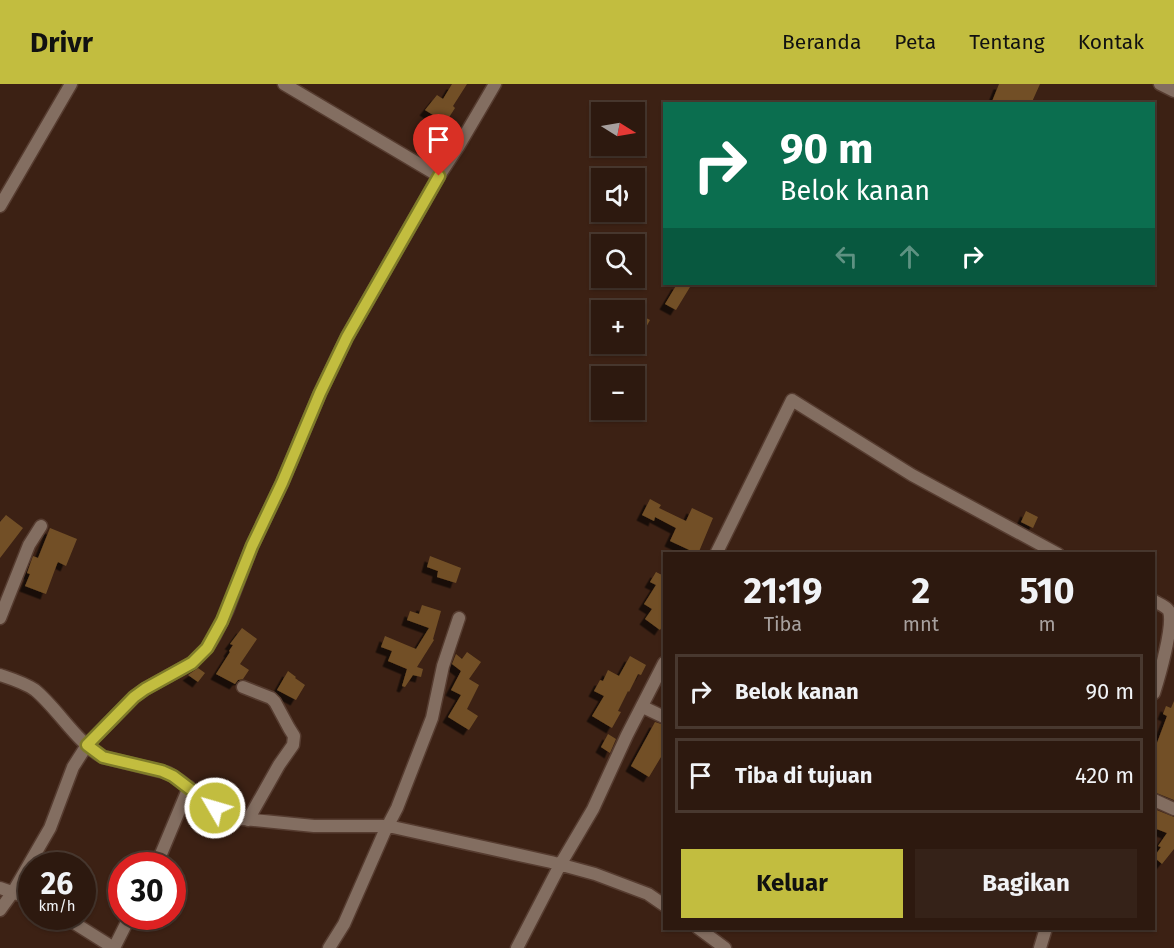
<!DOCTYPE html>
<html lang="id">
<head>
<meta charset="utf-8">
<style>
	:root { --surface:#2d190f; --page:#352218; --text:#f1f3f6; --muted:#a7a09e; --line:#48382f; --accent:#c2bd3f }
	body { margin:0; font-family:"Fira Sans",sans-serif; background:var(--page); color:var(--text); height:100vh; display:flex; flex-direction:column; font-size:22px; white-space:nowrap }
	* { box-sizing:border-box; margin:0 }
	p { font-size:20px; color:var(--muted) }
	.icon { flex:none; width:33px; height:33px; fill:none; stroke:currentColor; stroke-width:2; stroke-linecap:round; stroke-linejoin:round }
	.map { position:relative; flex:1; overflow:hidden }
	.panel { position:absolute; left:663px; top:468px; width:492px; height:378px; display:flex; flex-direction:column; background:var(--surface); border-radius:0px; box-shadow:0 2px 4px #0004,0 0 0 2px var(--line) }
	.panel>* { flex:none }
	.top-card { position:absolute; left:663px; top:18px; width:492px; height:183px; border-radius:0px; box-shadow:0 2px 4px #0004,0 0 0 2px var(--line); background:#0b6e4f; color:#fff; overflow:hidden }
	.needle { width:39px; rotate:101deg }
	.buttons { position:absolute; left:591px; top:18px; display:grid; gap:12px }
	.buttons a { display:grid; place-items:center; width:54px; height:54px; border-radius:0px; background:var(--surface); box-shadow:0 2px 4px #0004,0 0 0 2px var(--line); font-size:30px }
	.speed { position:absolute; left:18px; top:768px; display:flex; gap:12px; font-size:30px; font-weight:700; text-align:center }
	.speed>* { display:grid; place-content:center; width:78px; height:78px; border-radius:50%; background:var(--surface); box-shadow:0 2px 4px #0004,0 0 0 2px var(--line); line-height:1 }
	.speed small { font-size:15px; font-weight:400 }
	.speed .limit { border:9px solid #d22; background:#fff; color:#111 }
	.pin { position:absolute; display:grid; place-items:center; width:51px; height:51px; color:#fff; margin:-62px -26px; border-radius:50% 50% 50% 0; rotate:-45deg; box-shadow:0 0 6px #0007 }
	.pin .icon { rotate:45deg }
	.me { position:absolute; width:66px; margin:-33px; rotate:308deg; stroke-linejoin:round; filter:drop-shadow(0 0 4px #0008) }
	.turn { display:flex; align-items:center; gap:21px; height:126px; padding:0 18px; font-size:27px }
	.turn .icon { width:78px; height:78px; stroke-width:2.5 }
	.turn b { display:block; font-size:42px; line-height:51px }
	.lanes { display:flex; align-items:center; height:57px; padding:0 18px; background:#0003; justify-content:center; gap:30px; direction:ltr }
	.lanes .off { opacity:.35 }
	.eta { display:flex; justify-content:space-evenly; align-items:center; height:102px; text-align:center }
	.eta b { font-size:36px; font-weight:700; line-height:42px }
	.button { display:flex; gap:12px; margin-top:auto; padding:12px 18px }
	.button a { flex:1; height:69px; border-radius:0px; background:var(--accent); color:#111; font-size:24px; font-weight:700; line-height:69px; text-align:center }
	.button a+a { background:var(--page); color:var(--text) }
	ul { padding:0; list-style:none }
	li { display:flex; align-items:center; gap:18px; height:75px; margin:0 12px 9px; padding:0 6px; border:3px solid var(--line); border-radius:0px }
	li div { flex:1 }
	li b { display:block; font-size:22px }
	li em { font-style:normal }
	header { display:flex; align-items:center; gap:36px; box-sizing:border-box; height:84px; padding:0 30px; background:var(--accent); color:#111 }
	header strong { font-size:28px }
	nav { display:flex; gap:33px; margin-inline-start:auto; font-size:21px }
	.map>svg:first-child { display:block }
	.building { fill:#725027; filter:url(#shadow) }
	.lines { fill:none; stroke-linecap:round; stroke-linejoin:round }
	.minor-casing { stroke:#563c30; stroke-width:15 }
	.tertiary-casing { stroke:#563c30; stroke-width:15 }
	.minor { stroke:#836e61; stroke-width:12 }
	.tertiary { stroke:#836e61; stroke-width:12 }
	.route-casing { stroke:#7e7b29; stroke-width:15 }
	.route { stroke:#c2bd3f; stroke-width:10 }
</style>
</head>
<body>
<header>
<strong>Drivr</strong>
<nav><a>Beranda</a><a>Peta</a><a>Tentang</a><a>Kontak</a></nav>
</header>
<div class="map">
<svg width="1174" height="864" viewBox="0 0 1174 864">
	<defs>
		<filter id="shadow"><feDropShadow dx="-5.5" dy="5.5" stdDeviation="0" flood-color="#0009"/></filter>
	</defs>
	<rect width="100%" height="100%" fill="#3c2114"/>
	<path class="building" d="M452 0H467L453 22 455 24 439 49 426 40 433 31 425 26 437 11 443 15Z
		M999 0H1040L1031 20H991Z
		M677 200H684L690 203 676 226 665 220Z
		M634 228 650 236 644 247 634 242Z
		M650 415 661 421 659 424 686 437 692 424 713 434 698 470 670 457 676 444 655 433 654 437 642 431Z
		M1026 427 1038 433 1033 444 1021 438Z
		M6 431 23 444 0 474V438Z
		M50 444 77 455 66 482 58 478 57 480 46 510 25 502 30 490 27 489 33 472 38 474Z
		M430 472 461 484 456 499 437 493 438 487 427 483Z
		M664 486V540L660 546 645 535 652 525 644 520 656 501 650 498 656 488 662 491Z
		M422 521 441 527 433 555 434 556 417 583 423 585 421 593 413 591 405 603 402 602 407 585 388 577 392 567 381 563 385 552 416 565 429 544 407 536 410 527 419 530Z
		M242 544 257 555 240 580 249 586 243 595 238 596 235 600 216 590 230 568 229 567 233 561 230 560Z
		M467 568 481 578 469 595 479 601 467 625 478 632 469 646 448 633 461 611 451 606 461 587 452 580 456 570 462 575Z
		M630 572 646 581 641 591 638 590 629 608 628 607 618 627 621 628 612 644 592 632 604 612 594 607 600 596 603 597 608 586 619 592Z
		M198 584 205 589 198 598 188 591Z
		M288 587 296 593 295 594 305 601 296 616 277 606Z
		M1174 617V716L1154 708V667L1167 632 1163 630 1166 622 1171 624Z
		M655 638 664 641V668L649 693 631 682Z
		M608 650 616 655 610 669 601 663Z
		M1154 725 1174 733V765L1162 780 1154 773 1161 763 1158 762 1167 749 1154 744Z"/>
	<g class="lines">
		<g class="minor-casing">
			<path id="minor" d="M284 0 439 92
				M1160 0 1174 7
				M0 122 71 0
				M716 470 792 316 912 391 1058 470
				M1154 517C1159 520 1166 522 1169 527 1174 542 1159 593 1154 609
				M0 534 29 461 41 442
				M0 591C12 595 25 599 35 606 58 625 77 659 103 673L168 689 179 696 219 727 234 734 314 742H388L551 778 595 790 648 810 664 821
				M243 603 271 614 275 618 289 644 294 652 293 661 279 681 248 736
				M643 623 664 633
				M1154 716 1174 725
				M156 782 189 703
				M0 826 13 808 50 744 73 683 87 661 134 613 145 605 192 579 207 564 215 551 227 527 252 462 282 399 320 309 347 253 439 92 458 63 495 0
				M698 844 725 864
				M114 864 130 832
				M329 864 344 840 384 749 397 724 432 634 443 582 459 534
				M517 864 560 781 593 725 627 651 664 579
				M1040 864 1046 844"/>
		</g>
		<g class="tertiary-casing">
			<path id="tertiary" d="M0 804 32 815
				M63 832 114 864"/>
		</g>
		<use href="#minor" class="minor"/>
		<use href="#tertiary" class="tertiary"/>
	</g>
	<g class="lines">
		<g class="route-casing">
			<path id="route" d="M215 724 173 692 162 687 103 673 87 661 134 613 145 605 192 579 207 564 222 537 252 462 282 399 320 309 347 253 439 92"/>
		</g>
		<use href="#route" class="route"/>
	</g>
</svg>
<div class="buttons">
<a><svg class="needle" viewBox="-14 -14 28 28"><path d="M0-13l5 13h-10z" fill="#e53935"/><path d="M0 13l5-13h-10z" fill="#a7a09e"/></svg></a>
<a><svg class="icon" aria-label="sound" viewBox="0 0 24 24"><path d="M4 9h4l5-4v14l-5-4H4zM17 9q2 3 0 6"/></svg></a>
<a><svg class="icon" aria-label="search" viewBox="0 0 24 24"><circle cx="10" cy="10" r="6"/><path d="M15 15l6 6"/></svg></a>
<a>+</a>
<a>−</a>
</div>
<div class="speed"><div>26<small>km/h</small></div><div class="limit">30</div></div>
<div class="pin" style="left:439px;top:92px;background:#d93025"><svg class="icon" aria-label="arrive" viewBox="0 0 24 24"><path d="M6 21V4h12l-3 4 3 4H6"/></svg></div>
<svg class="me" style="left:215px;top:724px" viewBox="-20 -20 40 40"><circle r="17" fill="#c2bd3f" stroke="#fff" stroke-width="3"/><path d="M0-11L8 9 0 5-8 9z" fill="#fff"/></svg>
<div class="top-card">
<div class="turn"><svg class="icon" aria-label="right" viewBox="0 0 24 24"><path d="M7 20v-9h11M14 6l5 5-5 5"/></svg><div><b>90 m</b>Belok kanan</div></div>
<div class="lanes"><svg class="icon off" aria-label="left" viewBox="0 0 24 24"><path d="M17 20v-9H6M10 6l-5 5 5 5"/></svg><svg class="icon off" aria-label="ahead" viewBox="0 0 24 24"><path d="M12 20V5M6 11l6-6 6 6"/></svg><svg class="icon" aria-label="right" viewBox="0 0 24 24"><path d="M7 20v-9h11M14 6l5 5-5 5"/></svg></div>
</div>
<section class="panel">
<div class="eta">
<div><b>21:19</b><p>Tiba</p></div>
<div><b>2</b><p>mnt</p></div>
<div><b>510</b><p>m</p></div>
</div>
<ul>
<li><svg class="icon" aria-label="right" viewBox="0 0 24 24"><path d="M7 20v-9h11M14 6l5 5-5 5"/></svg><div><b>Belok kanan</b></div><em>90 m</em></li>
<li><svg class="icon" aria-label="arrive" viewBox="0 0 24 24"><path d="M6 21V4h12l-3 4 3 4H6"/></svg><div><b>Tiba di tujuan</b></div><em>420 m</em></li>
</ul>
<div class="button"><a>Keluar</a><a>Bagikan</a></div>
</section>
</div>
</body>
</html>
